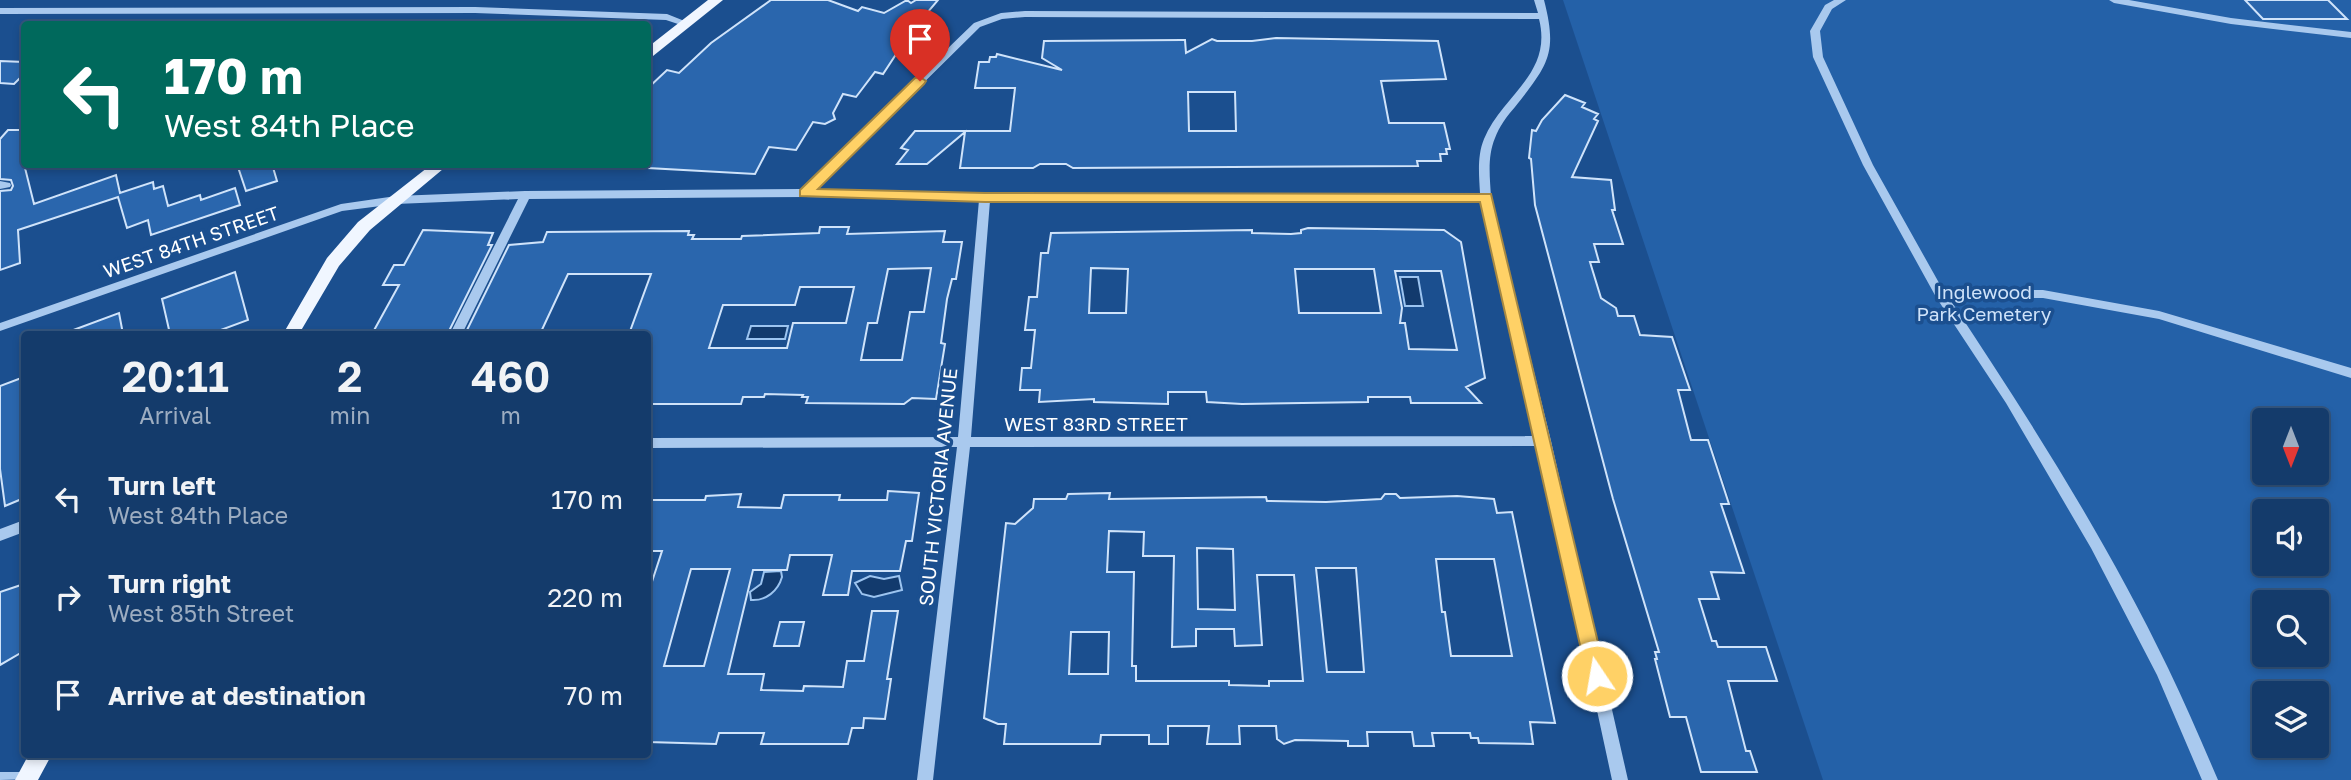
<!DOCTYPE html>
<html lang="en">
<head>
<meta charset="utf-8">
<style>
	:root { --surface:#143b6b; --page:#214673; --text:#f1f3f6; --muted:#9dadc1; --line:#33557e }
	body { margin:0; font-family:"Golos Text",sans-serif; background:var(--page); color:var(--text); height:100vh; display:flex; flex-direction:column; font-size:26px; white-space:nowrap }
	* { box-sizing:border-box; margin:0 }
	p { font-size:23px; color:var(--muted) }
	.icon { flex:none; width:38px; height:38px; fill:none; stroke:currentColor; stroke-width:2; stroke-linecap:round; stroke-linejoin:round }
	.map { position:relative; flex:1; overflow:hidden }
	.panel { position:absolute; left:21px; top:331px; width:630px; height:427px; display:flex; flex-direction:column; background:var(--surface); border-radius:7px; box-shadow:0 4px 10px #0003,0 0 0 2px var(--line) }
	.panel>* { flex:none }
	.hud { position:absolute; left:21px; top:21px; width:630px; height:147px; border-radius:7px; box-shadow:0 4px 10px #0003,0 0 0 2px var(--line); background:#00695c; color:#fff; overflow:hidden }
	.needle { width:46px; rotate:180deg }
	.controls { position:absolute; left:2252px; top:408px; display:grid; gap:14px }
	.controls a { display:grid; place-items:center; width:77px; height:77px; border-radius:7px; background:var(--surface); box-shadow:0 4px 10px #0003,0 0 0 2px var(--line); font-size:35px }
	.pin { position:absolute; display:grid; place-items:center; width:60px; height:60px; color:#fff; margin:-72px -30px; border-radius:50% 50% 50% 0; rotate:-45deg; box-shadow:0 0 7px #0007 }
	.pin .icon { rotate:45deg }
	.me { position:absolute; width:77px; margin:-38px; rotate:348deg; stroke-linejoin:round; filter:drop-shadow(0 0 5px #0008) }
	.turn { display:flex; align-items:center; gap:24px; height:147px; padding:0 28px; font-size:32px }
	.turn .icon { width:91px; height:91px; stroke-width:2.5 }
	.turn b { display:block; font-size:49px; line-height:60px }
	.eta { display:flex; justify-content:space-evenly; align-items:center; height:119px; text-align:center }
	.eta b { font-size:42px; font-weight:600; line-height:49px }
	ul { padding:0; list-style:none }
	li { display:flex; align-items:center; gap:21px; height:98px; padding:0 28px }
	li div { flex:1 }
	li b { display:block; font-size:26px }
	li em { font-style:normal }
	.map>svg:first-child { display:block }
	.green { fill:#2461a8; fill-rule:evenodd }
	.water { fill:#123a6d; stroke:#9cc4f0; stroke-width:2 }
	.building { fill:#2a66ad; stroke:#cfe3fa; stroke-width:2; fill-rule:evenodd }
	.lines { fill:none; stroke-linecap:round; stroke-linejoin:round }
	.minor { fill:#a9c9ee; fill-rule:evenodd }
	.major { fill:#f0f6ff; fill-rule:evenodd }
	.route { fill:#ffd166; stroke:#a68842; stroke-width:2 }
	.labels { text-anchor:middle; stroke-width:7; stroke-linejoin:round; paint-order:stroke }
	.street-label { font-size:19px; fill:#fff; stroke:#1b4f8f }
	.park-label { font-size:19px; fill:#cfe3fa; stroke:#1b4f8f }
</style>
</head>
<body>
<div class="map">
<svg width="2351" height="780" viewBox="0 0 2351 780">
	<rect width="100%" height="100%" fill="#1b4f8f"/>
	<path class="green" d="M1563 0H2351V780H1823ZM2264 420H2317V472H2264ZM2264 511H2317V564H2264ZM2264 602H2317V654H2264ZM2264 693H2317V746H2264Z"/>
	<path class="water" d="M1400 277H1418L1423 306H1405Z
		M751 326H788L785 339H747Z
		M781 571 782 577C778 591 766 601 751 600L750 592 761 584 764 572Z
		M870 576 884 579 899 576 902 590 874 597 862 594 855 583Z"/>
	<path class="building" d="M771 0H828L858 11 862 7 884 13 907 0 911 3 916 0H938L910 33 883 74 875 72 856 97 843 94 833 113 835 119 825 124 813 122 796 150 769 147 755 174 648 168V88L667 70 679 73 711 43Z
		M2245 0H2328L2347 19H2263Z
		M1276 38 1438 41 1446 79 1381 81 1389 123H1444L1450 149H1446L1447 154H1440L1441 161H1417L1418 166 1073 168 1066 164H1040L1033 168H960L965 132 927 164H897L908 150 901 148 915 131H1010L1015 88H975L979 62H989L990 57H996L997 54 1062 70 1042 58 1044 41 1182 40H1185L1186 53 1212 39 1217 41H1252ZM1188 92H1235L1236 131H1189Z
		M0 61 24 62V74L14 84 0 83Z
		M1565 95 1585 103 1582 107 1598 114 1594 119 1598 121 1572 177 1611 180 1615 210H1612L1623 244H1594L1599 262H1590L1601 298 1616 308 1618 316H1634L1640 335 1672 337 1690 390H1678L1691 440H1708L1729 504H1721L1744 573 1711 572 1719 599H1699L1712 641H1716L1718 647H1766L1777 681H1728L1746 751H1750L1757 772H1701L1686 717H1670L1655 659H1657L1655 652H1659L1613 499 1535 205 1531 159 1529 158 1532 130 1536 131 1542 120Z
		M8 130H24V164L34 204 116 175 120 193 153 182 154 189 163 186 168 206 200 195 201 200 235 188 240 205 151 235 148 220 127 228 118 197 18 230 20 263 0 270V191L11 190 13 186 11 180 0 179V139Z
		M237 164H272L277 181 246 191Z
		M820 227H849L847 234 945 231 943 242H962L956 279H952L947 299 941 343 945 344 936 399 912 398 904 404 806 403 808 397H802L803 395 765 394 764 397H743L741 404H648V334H629L651 274H568L540 334H465L509 245 543 242 547 232 689 231 688 235H694L692 239H741L742 236 819 233ZM931 268 924 312H910L902 360H861L868 323H877L888 269ZM800 287H854L846 323H793L787 348H709L723 305H795Z
		M1308 228 1444 230 1461 242 1485 378 1466 387 1481 403H1411L1410 397H1368V402L1242 404 1207 402 1206 392H1168V404L1094 402V399L1039 402 1040 390H1020L1022 368H1031L1035 330H1025L1029 297H1037L1041 253H1048L1051 233 1252 230V233L1291 234 1301 233V230ZM1091 268 1128 269 1126 313H1089ZM1295 269H1374L1381 313H1299ZM1395 271H1441L1457 350 1409 349 1405 323H1400L1402 308Z
		M423 230 493 233 488 245H492L449 331 372 334 399 285H383L394 265H404Z
		M235 272 248 320 210 334H170L162 299Z
		M119 313 123 334H68V332Z
		M24 377V498L5 506 0 469V386Z
		M888 491 919 493 912 541H906L900 571H852L848 595H823L832 555H790L787 570H753L728 674H764L761 690 803 691 804 686 843 687 847 661H864L872 611H898L887 679H891L885 719 864 718 863 728H852L848 744H761L764 733H719L716 744 648 742V594L662 551H648V500H705L706 496 741 494 738 507 781 508 784 495H840L839 500H887ZM691 569H730L704 666H664Z
		M1110 493 1109 499 1266 497 1267 501 1326 502 1381 499 1385 494H1396L1400 498 1457 496 1494 499 1497 513 1512 512 1555 723 1530 722 1533 744 1479 743 1478 738H1471L1470 733H1432L1434 746H1414L1412 732H1367L1368 746H1348V741L1295 740 1284 744 1277 739 1276 726H1239L1240 744H1207L1209 726H1168V744H1149V735H1101L1100 744H1004L1006 724H998L984 718 1006 523 1015 524 1033 508 1034 499H1066L1068 494ZM1109 531 1144 532 1143 556H1174L1172 647 1196 646V629H1234L1235 646 1262 645 1257 575H1294L1303 681H1269V686L1229 685V681H1136V666H1132L1134 572H1107ZM1197 548 1233 549 1235 610 1198 609ZM1436 559H1494L1512 656H1451L1445 612H1442ZM1316 568H1356L1364 672H1327ZM1071 632H1109L1108 674H1069Z
		M24 584V651L0 665V592Z
		M780 622H804L799 646H774Z"/>
	<g class="lines">
		<path class="minor" d="M1534 0H1544C1558 54 1548 65 1515 107 1507 116 1499 127 1495 138 1487 157 1490 178 1491 197L1551 441 1628 780H1612L1540 446 970 447 933 780H917L957 447 648 448V438L958 437 979 200 805 197 529 199 462 334H450L518 199 396 204 342 211 0 331V323L341 204 396 196 525 191 802 189 974 23 1001 13 1025 11 1538 13ZM1025 17 1539 19C1553 74 1502 95 1484 139 1477 156 1479 175 1480 193H985L815 190 980 27 1002 19ZM990 201H1481L1537 436 971 437Z
			M1834 0H1846L1832 9 1820 31 1823 57 1873 165 1943 290H2043L2159 311 2351 368V378L2159 319 2043 298H1949C2028 417 2106 539 2168 668 2186 705 2202 743 2218 780H2202L2157 675 2091 548 2006 403 1936 297 1863 165 1813 57 1810 31 1825 5Z
			M2109 0H2129L2231 18 2351 32V38L2231 24 2114 3Z
			M475 7 667 14 692 24 687 27 666 20 475 13 0 14V8Z
			M0 181 10 183 11 185 10 187 0 189Z
			M24 520V532L0 541V529Z
			M0 772H26L31 774 34 779 0 780Z"/>
		<path class="major" d="M708 0H723L653 56 648 57V47Z
			M432 164H449L370 230 339 266 299 334H283L327 258 358 222Z
			M29 754H52L38 780H15Z"/>
	</g>
	<path class="route" d="M920 77 926 81 924 84 818 189 985 193 1491 194 1606 676 1603 682 1597 684 1590 682 1587 676 1480 202H985L800 196V190L915 78Z"/>
	<g class="labels">
		<g class="street-label">
			<text transform="translate(191 242) rotate(-19)" y="7">WEST 84TH STREET</text>
			<text x="1096" y="431">WEST 83RD STREET</text>
			<text transform="translate(938 487) rotate(-84)" y="7">SOUTH VICTORIA AVENUE</text>
		</g>
		<g class="park-label">
			<text x="1984" y="299">Inglewood<tspan x="1984" dy="22">Park Cemetery</tspan></text>
		</g>
	</g>
</svg>
<div class="controls">
<a><svg class="needle" viewBox="-14 -14 28 28"><path d="M0-13l5 13h-10z" fill="#e53935"/><path d="M0 13l5-13h-10z" fill="#9dadc1"/></svg></a>
<a><svg class="icon" aria-label="sound" viewBox="0 0 24 24"><path d="M4 9h4l5-4v14l-5-4H4zM17 9q2 3 0 6"/></svg></a>
<a><svg class="icon" aria-label="search" viewBox="0 0 24 24"><circle cx="10" cy="10" r="6"/><path d="M15 15l6 6"/></svg></a>
<a><svg class="icon" aria-label="layers" viewBox="0 0 24 24"><path d="M12 4l9 5-9 5-9-5zM3 14l9 5 9-5"/></svg></a>
</div>
<div class="pin" style="left:920px;top:81px;background:#d93025"><svg class="icon" aria-label="arrive" viewBox="0 0 24 24"><path d="M6 21V4h12l-3 4 3 4H6"/></svg></div>
<svg class="me" style="left:1597px;top:676px" viewBox="-20 -20 40 40"><circle r="17" fill="#ffd166" stroke="#fff" stroke-width="3"/><path d="M0-11L8 9 0 5-8 9z" fill="#fff"/></svg>
<div class="hud">
<div class="turn"><svg class="icon" aria-label="left" viewBox="0 0 24 24"><path d="M17 20v-9H6M10 6l-5 5 5 5"/></svg><div><b>170 m</b>West 84th Place</div></div>
</div>
<section class="panel">
<div class="eta">
<div><b>20:11</b><p>Arrival</p></div>
<div><b>2</b><p>min</p></div>
<div><b>460</b><p>m</p></div>
</div>
<ul>
<li><svg class="icon" aria-label="left" viewBox="0 0 24 24"><path d="M17 20v-9H6M10 6l-5 5 5 5"/></svg><div><b>Turn left</b><p>West 84th Place</p></div><em>170 m</em></li>
<li><svg class="icon" aria-label="right" viewBox="0 0 24 24"><path d="M7 20v-9h11M14 6l5 5-5 5"/></svg><div><b>Turn right</b><p>West 85th Street</p></div><em>220 m</em></li>
<li><svg class="icon" aria-label="arrive" viewBox="0 0 24 24"><path d="M6 21V4h12l-3 4 3 4H6"/></svg><div><b>Arrive at destination</b></div><em>70 m</em></li>
</ul>
</section>
</div>
</body>
</html>
